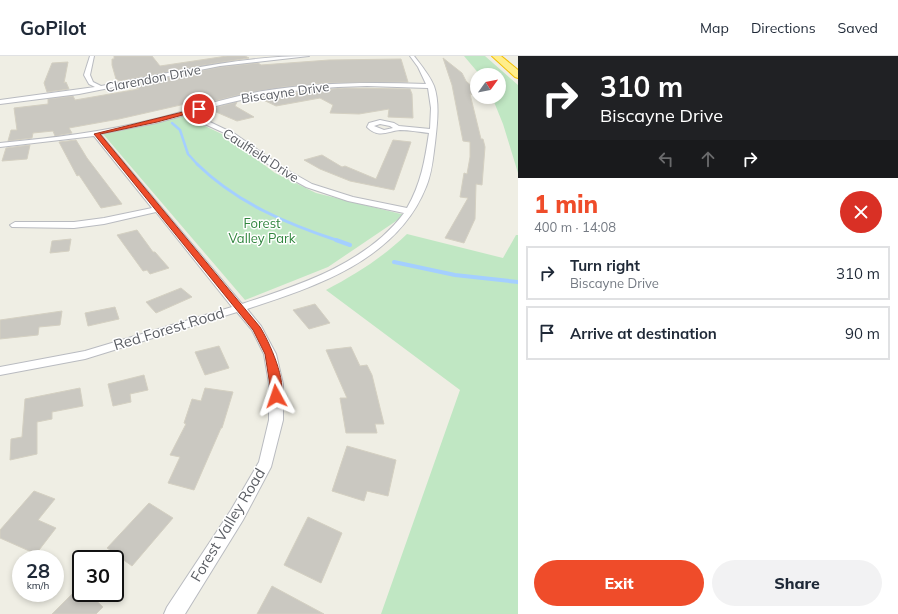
<!DOCTYPE html>
<html lang="en">
<head>
<meta charset="utf-8">
<style>
	:root { --surface:#fff; --page:#f2f2f3; --text:#1f2937; --muted:#747a83; --line:#e0e1e3; --accent:#ef4c2a }
	body { margin:0; font-family:Mulish,sans-serif; background:var(--page); color:var(--text); height:100vh; display:flex; flex-direction:column; font-size:15px; white-space:nowrap }
	* { box-sizing:border-box; margin:0 }
	p { font-size:13px; color:var(--muted) }
	.icon { flex:none; width:22px; height:22px; fill:none; stroke:currentColor; stroke-width:2; stroke-linecap:round; stroke-linejoin:round }
	.map { position:relative; flex:1; overflow:hidden }
	.side { display:flex; flex-direction:column; background:var(--surface); width:380px }
	.side>* { flex:none }
	.banner { background:#202124; color:#fff; overflow:hidden }
	.needle { width:26px; rotate:57deg }
	.fabs { position:absolute; left:470px; top:12px; display:grid; gap:8px }
	.fabs a { display:grid; place-items:center; width:36px; height:36px; border-radius:50%; background:var(--surface); box-shadow:0 2px 6px #0003; font-size:20px }
	.speed { position:absolute; left:12px; top:494px; display:flex; gap:8px; font-size:20px; font-weight:700; text-align:center }
	.speed>* { display:grid; place-content:center; width:52px; height:52px; border-radius:50%; background:var(--surface); box-shadow:0 2px 6px #0003; line-height:1 }
	.speed small { font-size:10px; font-weight:400 }
	.speed .limit { border:2px solid #111; border-radius:6px; background:#fff; color:#111 }
	.pin { position:absolute; display:grid; place-items:center; width:34px; height:34px; color:#fff; margin:-17px; border:2px solid #fff; border-radius:50%; box-shadow:0 1px 4px #0007 }
	.me { position:absolute; width:44px; margin:-22px; rotate:355deg; stroke-linejoin:round; filter:drop-shadow(0 0 3px #0008) }
	.turn { display:flex; align-items:center; gap:14px; height:84px; padding:0 16px; font-size:18px }
	.turn .icon { width:52px; height:52px; stroke-width:2.5 }
	.turn b { display:block; font-size:28px; line-height:34px }
	.lanes { display:flex; align-items:center; height:38px; padding:0 16px; background:#0003; justify-content:center; gap:20px; direction:ltr }
	.lanes .off { opacity:.35 }
	.round { display:grid; place-items:center; flex:none; width:42px; height:42px; border-radius:21px; background:var(--page) }
	.summary { display:flex; align-items:center; justify-content:space-between; height:68px; padding:0 16px }
	h1 { font-size:24px; font-weight:800; line-height:30px; color:var(--accent) }
	.action { display:flex; gap:8px; margin-top:auto; padding:8px 16px }
	.action a { flex:1; height:46px; border-radius:24px; background:var(--accent); color:#fff; font-size:16px; font-weight:800; line-height:46px; text-align:center }
	.action a+a { background:var(--page); color:var(--text) }
	ul { padding:0; list-style:none }
	li { display:flex; align-items:center; gap:12px; height:54px; margin:0 8px 6px; padding:0 8px; border:2px solid var(--line); border-radius:0px }
	li div { flex:1 }
	li b { display:block; font-size:15px }
	li em { font-style:normal }
	header { display:flex; align-items:center; gap:24px; box-sizing:border-box; height:56px; padding:0 20px; background:var(--surface); border-bottom:1px solid var(--line) }
	header strong { font-size:19px }
	nav { display:flex; gap:22px; margin-inline-start:auto; font-size:14px }
	main { display:flex; flex:1; min-height:0 }
	.map>svg:first-child { display:block }
	.green { fill:#c0e7c3 }
	.lines { fill:none; stroke-linecap:round; stroke-linejoin:round }
	.stream-far2 { stroke:#a4cfff; stroke-width:2.5 }
	.stream-far1 { stroke:#a4cfff; stroke-width:3 }
	.stream { stroke:#a4cfff; stroke-width:4 }
	.building { fill:#cac8c1; stroke:#d4d0c2 }
	.minor-casing { stroke:#b9bbc0; stroke-width:2 }
	.motorway-casing { stroke:#f3be00; stroke-width:2 }
	.minor { fill:#fff; fill-rule:evenodd }
	.motorway { fill:#ffed8b; fill-rule:evenodd }
	.route { fill:#ef4c2a; stroke:#9b311b }
	.labels { text-anchor:middle; stroke-width:3; stroke-linejoin:round; paint-order:stroke }
	.far-street-label { font-size:13px; fill:#5c5f65; stroke:#fff }
	.far-park-label { font-size:13px; fill:#32863f; stroke:#fff }
	.street-label { font-size:15px; fill:#5c5f65; stroke:#fff }
</style>
</head>
<body>
<header>
<strong>GoPilot</strong>
<nav><a>Map</a><a>Directions</a><a>Saved</a></nav>
</header>
<main>
<div class="map">
<svg width="518" height="558" viewBox="0 0 518 558">
	<rect width="100%" height="100%" fill="#efeee4"/>
	<path class="green" d="M464 0H485L518 29V117L503 68 492 41H499V19H480Z
		M184 60 226 80 275 117 316 137 405 159 328 211 245 244 103 78 145 70Z
		M407 178 503 202 516 179H518V558H381L460 334 326 234C356 218 382 202 407 178Z"/>
	<g class="lines">
		<path class="stream-far2" d="M172 67 180 74 188 98 198 109"/>
		<path class="stream-far1" d="M197 108C237 147 287 168 339 185"/>
		<path class="stream" d="M336 184 350 189
			M394 206 455 219 518 226"/>
	</g>
	<path class="building" d="M114 0H152L160 10 227 0H245L249 2 204 9 120 25 116 23 112 9V3H114Z
		M443 2 462 17 466 25 477 35V39L470 38 481 83H483L485 91 482 129 476 128 475 163 464 187 445 182 468 142 460 141 464 117 467 118 470 101V86L463 85 452 29Z
		M401 3 408 26 324 27 283 31 247 37 243 35 242 38 200 49 194 46 119 63 69 72 72 77 55 80 53 75 33 77 32 82 8 85 11 74H17L14 52 48 48V43L73 40 75 44 139 33 130 29 220 11 258 7 261 9 329 4Z
		M68 6 64 27 66 26 69 33 47 36 44 27 52 7Z
		M344 32 410 33 412 38 413 62 388 61 389 53 359 58 330 57 333 49 320 42 276 50 259 42 300 36Z
		M237 46 235 50 254 61 237 65 209 53Z
		M76 84 87 102 122 148 101 152 79 119 77 120 59 86Z
		M393 84 411 86 394 134 350 125 320 113 304 104 322 99 342 111 345 110 376 123Z
		M30 89 27 103 2 105 6 92Z
		M137 174 153 196H155L169 212 150 218 147 214 143 215 117 179Z
		M71 183 69 195 50 197 52 185Z
		M181 232 192 241 156 257 146 246Z
		M315 248 330 267 309 273 293 254Z
		M115 251 119 263 88 270 85 257Z
		M62 255 60 269 39 271 38 279 0 283V264Z
		M219 290 229 312 205 319 195 296Z
		M351 291 360 310 367 309 372 319 384 368H375L377 377H346L340 342H347L326 294Z
		M144 319 148 334 130 338 131 346 113 350 108 328Z
		M80 332 83 350 52 356V363L37 366V398L10 404 11 383 22 381 25 343Z
		M205 332 233 336 222 372H221L194 434 168 427 180 401 170 399 186 368 184 367 192 343 201 345Z
		M347 390 396 404 388 440 367 435 364 445 332 435Z
		M34 435 55 443 38 464 56 472 36 498 0 482V474Z
		M149 447 173 462 132 510 107 492Z
		M308 461 342 477 321 527 284 509Z
		M80 530 81 537H88L103 551 96 558H52Z
		M272 530 324 558H257Z"/>
	<g class="lines">
		<g class="minor-casing">
			<path id="minor" d="M90 0H94L90 19 93 26 101 30C169 17 239 0 309 0L220 10 79 38 0 48V44L95 31 89 28 84 19Z
				M410 0H414C421 9 430 20 434 30 440 47 437 69 435 87 433 102 432 117 426 131 397 204 315 231 247 253L261 270 276 298 283 328V364L271 411 243 464 185 558H164L167 551 231 454 259 406 269 364V328L264 298 252 274 237 256 85 303 0 319V311L85 295 232 251 156 156 104 168 74 172 12 171 10 169 15 166H74L104 162 152 152 94 80 0 91V87C52 82 104 76 155 63 191 54 227 41 263 35 317 26 372 26 426 28L418 11ZM367 30 428 32 431 52 430 73 399 70 394 67 380 64 369 67 367 71C379 83 388 75 400 74 409 74 420 76 429 77 425 104 421 128 407 152L353 141 312 128 282 111 235 78 191 57C251 39 305 31 367 30ZM185 59 231 80 277 115 306 131 348 145 404 157C366 208 299 229 242 248L100 78 156 67ZM380 68 390 70 393 72 384 74 374 70Z"/>
		</g>
		<g class="motorway-casing">
			<path id="motorway" d="M492 0H501L518 14V22L515 21Z"/>
		</g>
		<use href="#minor" class="minor"/>
		<use href="#motorway" class="motorway"/>
	</g>
	<path class="route" d="M199 52 201 54 157 66 100 78 260 271C269 285 288 327 280 342H272L265 298 253 274 94 78Z"/>
	<g class="labels">
		<g class="far-street-label">
			<text transform="translate(153 22) rotate(-11)" y="5">Clarendon Drive</text>
			<text transform="translate(285 36) rotate(-8)" y="5">Biscayne Drive</text>
			<text transform="translate(261 99) rotate(33)" y="5">Caulfield Drive</text>
		</g>
		<g class="far-park-label">
			<text x="262" y="172">Forest<tspan x="262" dy="15">Valley Park</tspan></text>
		</g>
		<g class="street-label">
			<text transform="translate(169 273) rotate(-17)" y="5">Red Forest Road</text>
			<text transform="translate(228 469) rotate(-59)" y="5">Forest Valley Road</text>
		</g>
	</g>
</svg>
<div class="fabs">
<a><svg class="needle" viewBox="-14 -14 28 28"><path d="M0-13l5 13h-10z" fill="#e53935"/><path d="M0 13l5-13h-10z" fill="#747a83"/></svg></a>
</div>
<div class="speed"><div>28<small>km/h</small></div><div class="limit">30</div></div>
<div class="pin" style="left:199px;top:53px;background:#d93025"><svg class="icon" aria-label="arrive" viewBox="0 0 24 24"><path d="M6 21V4h12l-3 4 3 4H6"/></svg></div>
<svg class="me" style="left:276px;top:340px" viewBox="-20 -20 40 40"><path d="M0-17L14 15 0 8-14 15z" fill="#ef4c2a" stroke="#fff" stroke-width="4"/></svg>
</div>
<section class="side">
<div class="banner">
<div class="turn"><svg class="icon" aria-label="right" viewBox="0 0 24 24"><path d="M7 20v-9h11M14 6l5 5-5 5"/></svg><div><b>310 m</b>Biscayne Drive</div></div>
<div class="lanes"><svg class="icon off" aria-label="left" viewBox="0 0 24 24"><path d="M17 20v-9H6M10 6l-5 5 5 5"/></svg><svg class="icon off" aria-label="ahead" viewBox="0 0 24 24"><path d="M12 20V5M6 11l6-6 6 6"/></svg><svg class="icon" aria-label="right" viewBox="0 0 24 24"><path d="M7 20v-9h11M14 6l5 5-5 5"/></svg></div>
</div>
<div class="summary"><div><h1>1 min</h1><p>400 m · 14:08</p></div><a class="round" style="background:#d93025;color:#fff"><svg class="icon" aria-label="close" viewBox="0 0 24 24"><path d="M6 6l12 12M18 6L6 18"/></svg></a></div>
<ul>
<li><svg class="icon" aria-label="right" viewBox="0 0 24 24"><path d="M7 20v-9h11M14 6l5 5-5 5"/></svg><div><b>Turn right</b><p>Biscayne Drive</p></div><em>310 m</em></li>
<li><svg class="icon" aria-label="arrive" viewBox="0 0 24 24"><path d="M6 21V4h12l-3 4 3 4H6"/></svg><div><b>Arrive at destination</b></div><em>90 m</em></li>
</ul>
<div class="action"><a>Exit</a><a>Share</a></div>
</section>
</main>
</body>
</html>
